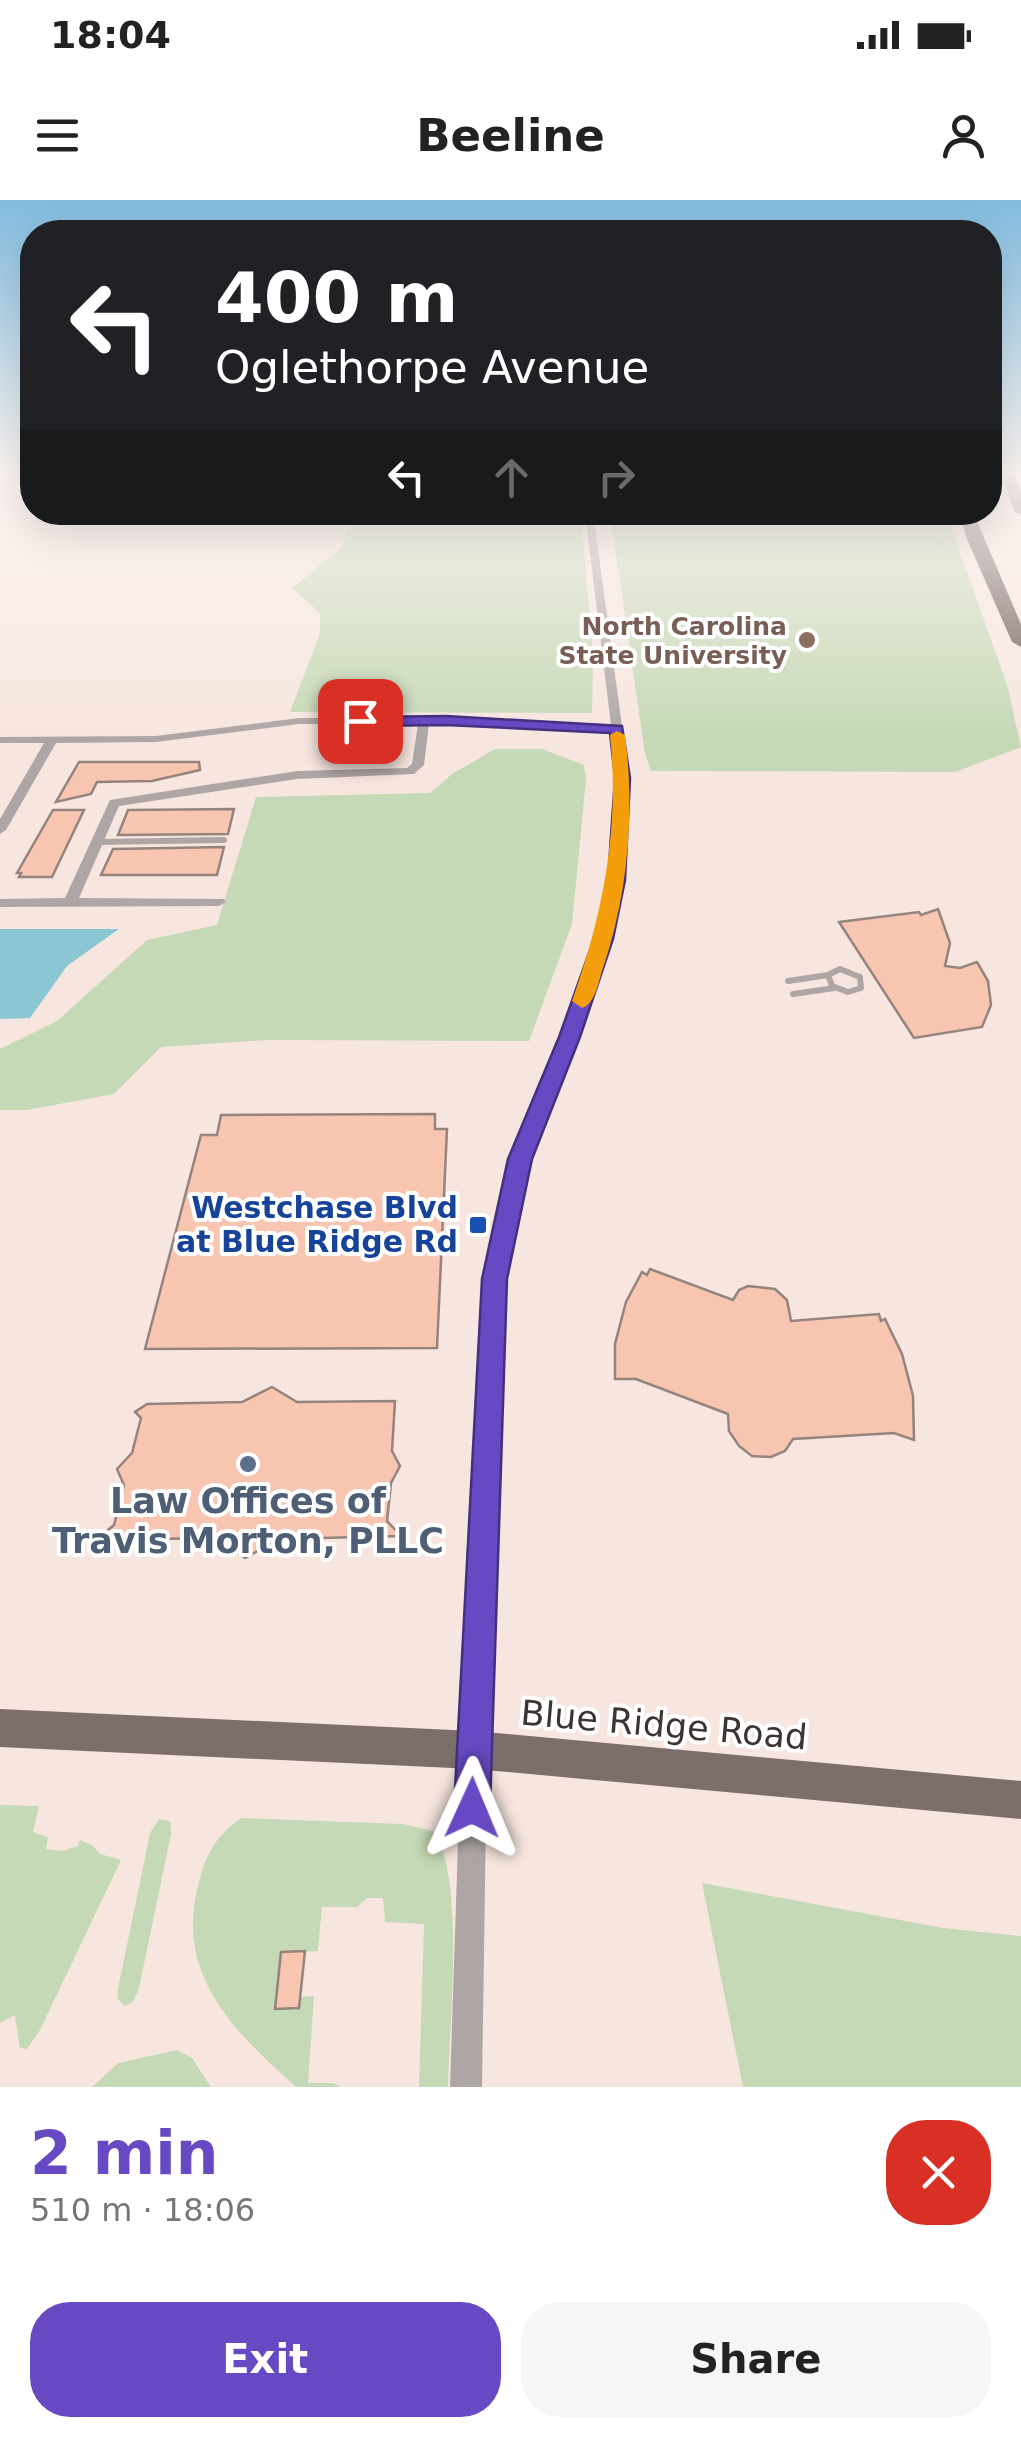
<!DOCTYPE html>
<html lang="en">
<head>
<meta charset="utf-8">
<style>
	:root { --surface:#fff; --page:#f6f6f6; --text:#222; --muted:#767676; --accent:#674ac3 }
	body { margin:0; font-family:"DejaVu Sans",sans-serif; background:var(--page); color:var(--text); height:100vh; display:flex; flex-direction:column; font-size:38px; white-space:nowrap }
	* { box-sizing:border-box; margin:0 }
	p { font-size:32px; color:var(--muted) }
	.icon { flex:none; width:55px; height:55px; fill:none; stroke:currentColor; stroke-width:2; stroke-linecap:round; stroke-linejoin:round }
	.map { position:relative; height:1887px; overflow:hidden }
	.side { display:flex; flex-direction:column; background:var(--surface); flex:1 }
	.side>* { flex:none }
	.guide { position:absolute; left:20px; top:20px; width:982px; height:305px; border-radius:40px; box-shadow:0 10px 40px #0002; background:#202124; color:#fff; overflow:hidden }
	.pin { position:absolute; display:grid; place-items:center; width:85px; height:85px; color:#fff; margin:-42px; border-radius:20px; box-shadow:0 5px 15px #0006 }
	.me { position:absolute; width:110px; margin:-55px; rotate:1deg; stroke-linejoin:round; filter:drop-shadow(0 0 8px #0008) }
	.turn { display:flex; align-items:center; gap:35px; height:210px; padding:0 30px; font-size:45px }
	.turn .icon { width:130px; height:130px; stroke-width:2.5 }
	.turn b { display:block; font-size:70px; line-height:85px }
	.lanes { display:flex; align-items:center; height:95px; padding:0 30px; background:#0003; justify-content:center; gap:50px; direction:ltr }
	.lanes .off { opacity:.35 }
	.round { display:grid; place-items:center; flex:none; width:105px; height:105px; border-radius:40px; background:var(--page) }
	.overview { display:flex; align-items:center; justify-content:space-between; height:170px; padding:0 30px }
	h1 { font-size:60px; font-weight:800; line-height:75px; color:var(--accent) }
	.action { display:flex; gap:20px; margin-top:auto; padding:20px 30px }
	.action a { flex:1; height:115px; border-radius:40px; background:var(--accent); color:#fff; font-size:40px; font-weight:800; line-height:115px; text-align:center }
	.action a+a { background:var(--page); color:var(--text) }
	.status { display:flex; justify-content:space-between; align-items:center; height:70px; padding:0 50px; background:var(--surface); direction:ltr }
	.status svg { height:28px; fill:currentColor }
	header { display:flex; justify-content:space-between; align-items:center; height:130px; padding:0 30px; background:var(--surface); font-size:45px; font-weight:800 }
	.map>svg:first-child { display:block }
	.green { fill:#c6d9b6 }
	.water { fill:#8ac7d2 }
	.building { fill:#f8c5b1; stroke:#94847e; stroke-width:2.5 }
	.lines { fill:none; stroke-linecap:round; stroke-linejoin:round }
	.lane { stroke:#aea6a5; stroke-width:6 }
	.street { fill:#aea6a5; fill-rule:evenodd }
	.primary { fill:#7c6e6b; fill-rule:evenodd }
	.highway { fill:#6a5a57; fill-rule:evenodd }
	.route { fill:#674ac3; stroke:#43307f; stroke-width:2.5 }
	.slow { fill:#f59e0b }
	.education-dot { fill:#8d6e63; stroke:#fff; stroke-width:4 }
	.transit-dot { fill:#1a4fb4; stroke:#fff; stroke-width:4 }
	.service-dot { fill:#5c6f8a; stroke:#fff; stroke-width:4 }
	.labels { text-anchor:middle; stroke-width:8; stroke-linejoin:round; paint-order:stroke }
	.far-education-label { font-size:25px; font-weight:bold; fill:#785e54; stroke:#fff; text-anchor:end }
	.transit-label { font-size:30px; font-weight:bold; fill:#164399; stroke:#fff; text-anchor:end }
	.near-service-label { font-size:35px; font-weight:bold; fill:#4e5e75; stroke:#fff }
	.near-street-label { font-size:35px; fill:#3b3432; stroke:#fff }
</style>
</head>
<body>
<div class="status"><b>18:04</b><svg viewBox="0 0 49 12"><path d="M0 12V9h3v3zM5 12V6h3v6zM10 12V3h3v9zM15 12V0h3v12zM26 1h20v11H26zM47 4h2v5h-2z"/></svg></div>
<header><svg class="icon" aria-label="menu" viewBox="0 0 24 24"><path d="M4 6h16M4 12h16M4 18h16"/></svg>Beeline<svg class="icon" aria-label="person" viewBox="0 0 24 24"><circle cx="12" cy="8" r="4"/><path d="M4 21q1-7 8-7t8 7"/></svg></header>
<div class="map">
<svg width="1021" height="1887" viewBox="0 0 1021 1887">
	<rect width="100%" height="100%" fill="#f7e6df"/>
	<path class="green" d="M354 313H581L593 456 592 513 290 512 320 433V413L292 388 341 348Z
		M722 313H946L1007 485 1021 547 955 572 651 571 645 554 610 313Z
		M495 549H542L584 565 586 580 572 724 529 841 269 840 161 847 114 894 27 910H0V849L57 821 147 740 217 725 256 597 430 593 452 574Z
		M0 1605 39 1606 33 1632 48 1637 46 1649 62 1651 78 1646 80 1640 92 1645 100 1654 121 1660 40 1830 27 1849 20 1848 15 1815 0 1823Z
		M241 1618 403 1624 433 1631C466 1677 449 1826 448 1887H419L424 1724 385 1722 383 1698H367L357 1707H322L318 1751 281 1753 276 1808H299L301 1797 314 1796 308 1883H333L341 1887H296C234 1831 175 1776 198 1686 206 1654 214 1638 241 1618Z
		M159 1619 170 1621 171 1634 139 1788 133 1802 124 1806 118 1799V1789L150 1633Z
		M702 1683 943 1728 1021 1736V1887H743Z
		M177 1850 192 1858 211 1887H92L118 1863Z"/>
	<path class="water" d="M0 729H119L67 766 30 818 0 819Z"/>
	<path class="building" d="M79 562H199L200 570 152 581 97 582 91 594 56 602Z
		M234 609 228 634 118 635 128 610Z
		M53 610H84L52 677H19L21 673H17Z
		M224 647 217 675H101L113 649Z
		M938 709 950 743 945 766 960 768 977 762 988 781 991 805 982 827 914 838 839 722 919 712 921 715Z
		M435 914V929H447L437 1148 145 1149 201 935H217L221 915Z
		M650 1069 733 1100 739 1090 748 1086 775 1089 787 1100 791 1121 879 1114 881 1121 885 1119 902 1154 913 1196 914 1240 894 1233 793 1239 785 1251 771 1257 752 1256 739 1246 729 1231 728 1214 636 1179H615V1144L626 1102 642 1072 647 1075Z
		M272 1187 297 1202 395 1201 392 1251 400 1266 391 1283 387 1321 401 1336 279 1339 245 1358 218 1338 96 1340 114 1325 124 1285 117 1269 132 1253 141 1218 135 1212 147 1204 242 1202Z
		M305 1751 299 1808 275 1809 281 1752Z"/>
	<g class="lines">
		<path class="lane" d="M97 642 224 640
			M840 769 860 777 861 788 848 792 832 786 828 775Z
			M788 781 828 775
			M793 794 835 788"/>
		<path class="street" d="M585 312H593L629 578 623 680 611 739 578 837 529 959 505 1079 487 1550 482 1887H450L461 1550 485 1079 511 959 562 837 597 739 609 680 617 578 611 532 429 524 424 565 414 574 297 579 119 606 79 698 224 699 226 702 219 706 0 707V699L65 698 110 600 297 571 407 568 412 564 418 524H299L156 542 56 543 6 630 0 634V619L44 543H0V537L156 536 299 518H446L611 525Z"/>
		<path class="primary" d="M0 1509 474 1531 1021 1581V1619L474 1569 0 1547Z"/>
		<path class="highway" d="M1001 272H1013L1021 292V315L1014 311Z
			M959 312H973L1021 424V447L1012 442 967 339Z"/>
	</g>
	<linearGradient id="sky" x2="0" y2="1"><stop stop-color="#82bcdf"/><stop offset="0.51" stop-color="#fbf4f1"/><stop offset="1" stop-color="#fbf4f1" stop-opacity="0"/></linearGradient>
	<rect width="1021" height="536" fill="url(#sky)"/>
	<path class="route" d="M446 516 622 526 630 578 625 680 613 739 580 837 532 959 507 1079 490 1608 485 1620 472 1626 459 1620 454 1608 482 1079 508 959 559 837 594 739 608 680 615 578 610 533 446 525 360 526 353 521 360 517Z"/>
	<path class="slow" d="M617 531 625 535C635 613 628 694 603 768 598 782 596 803 582 808L572 801C603 714 620 628 610 535Z"/>
	<circle class="education-dot" cx="807" cy="440" r="10"/>
	<rect class="transit-dot" x="468" y="1015" width="20" height="20" rx="5"/>
	<circle class="service-dot" cx="248" cy="1264" r="10"/>
	<g class="labels">
		<g class="far-education-label">
			<text x="787" y="435">North Carolina<tspan x="787" dy="29">State University</tspan></text>
		</g>
		<g class="transit-label">
			<text x="458" y="1018">Westchase Blvd<tspan x="458" dy="34">at Blue Ridge Rd</tspan></text>
		</g>
		<g class="near-service-label">
			<text x="248" y="1313">Law Offices of<tspan x="248" dy="40">Travis Morton, PLLC</tspan></text>
		</g>
		<g class="near-street-label">
			<text transform="translate(664 1525) rotate(5)" y="12">Blue Ridge Road</text>
		</g>
	</g>
</svg>
<div class="pin" style="left:360px;top:521px;background:#d93025"><svg class="icon" aria-label="arrive" viewBox="0 0 24 24"><path d="M6 21V4h12l-3 4 3 4H6"/></svg></div>
<svg class="me" style="left:472px;top:1608px" viewBox="-20 -20 40 40"><path d="M0-17L14 15 0 8-14 15z" fill="#674ac3" stroke="#fff" stroke-width="4"/></svg>
<div class="guide">
<div class="turn"><svg class="icon" aria-label="left" viewBox="0 0 24 24"><path d="M17 20v-9H6M10 6l-5 5 5 5"/></svg><div><b>400 m</b>Oglethorpe Avenue</div></div>
<div class="lanes"><svg class="icon" aria-label="left" viewBox="0 0 24 24"><path d="M17 20v-9H6M10 6l-5 5 5 5"/></svg><svg class="icon off" aria-label="ahead" viewBox="0 0 24 24"><path d="M12 20V5M6 11l6-6 6 6"/></svg><svg class="icon off" aria-label="right" viewBox="0 0 24 24"><path d="M7 20v-9h11M14 6l5 5-5 5"/></svg></div>
</div>
</div>
<section class="side">
<div class="overview"><div><h1>2 min</h1><p>510 m · 18:06</p></div><a class="round" style="background:#d93025;color:#fff"><svg class="icon" aria-label="close" viewBox="0 0 24 24"><path d="M6 6l12 12M18 6L6 18"/></svg></a></div>
<div class="action"><a>Exit</a><a>Share</a></div>
</section>
</body>
</html>
